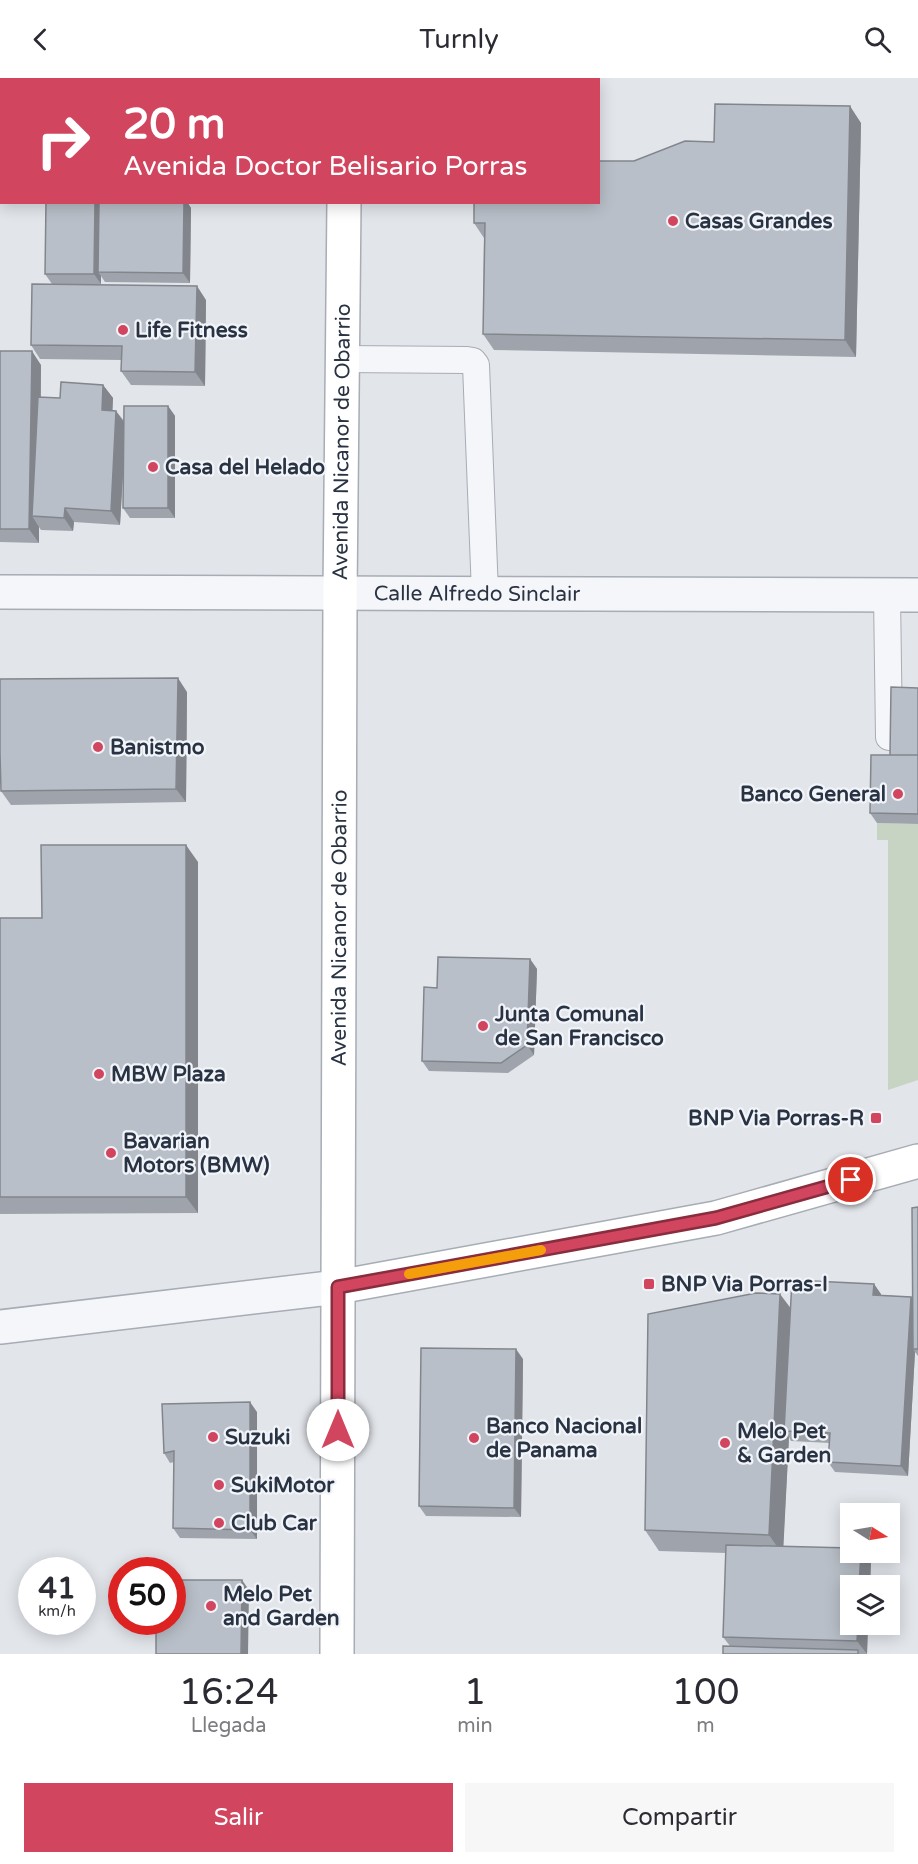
<!DOCTYPE html>
<html lang="es">
<head>
<meta charset="utf-8">
<style>
	:root { --surface:#fff; --page:#f7f7f7; --text:#2b2b33; --muted:#7c7c81; --accent:#d1455f }
	body { margin:0; font-family:"Varela Round",sans-serif; background:var(--page); color:var(--text); height:100vh; display:flex; flex-direction:column; font-size:22px; white-space:nowrap }
	* { box-sizing:border-box; margin:0 }
	p { font-size:20px; color:var(--muted) }
	.icon { flex:none; width:33px; height:33px; fill:none; stroke:currentColor; stroke-width:2; stroke-linecap:round; stroke-linejoin:round }
	.map { position:relative; height:1576px; overflow:hidden }
	.side { display:flex; flex-direction:column; background:var(--surface); flex:1 }
	.side>* { flex:none }
	.hud { position:absolute; left:0px; top:0px; width:600px; height:126px; box-shadow:0 3px 15px #0003; background:#d1455f; color:#fff; overflow:hidden }
	.needle { width:39px; rotate:101deg }
	.tools { position:absolute; left:840px; top:1425px; display:grid; gap:12px }
	.tools a { display:grid; place-items:center; width:60px; height:60px; border-radius:0px; background:var(--surface); box-shadow:0 3px 15px #0003; font-size:30px }
	.speed { position:absolute; left:18px; top:1479px; display:flex; gap:12px; font-size:30px; font-weight:700; text-align:center }
	.speed>* { display:grid; place-content:center; width:78px; height:78px; border-radius:50%; background:var(--surface); box-shadow:0 3px 15px #0003; line-height:1 }
	.speed small { font-size:15px; font-weight:400 }
	.speed .limit { border:9px solid #d22; background:#fff; color:#111 }
	.pin { position:absolute; display:grid; place-items:center; width:51px; height:51px; color:#fff; margin:-26px; border:3px solid #fff; border-radius:50%; box-shadow:0 2px 6px #0007 }
	.me { position:absolute; width:66px; margin:-33px; rotate:0deg; stroke-linejoin:round; filter:drop-shadow(0 0 4px #0008) }
	.turn { display:flex; align-items:center; gap:21px; height:126px; padding:0 24px; font-size:27px }
	.turn .icon { width:78px; height:78px; stroke-width:2.5 }
	.turn b { display:block; font-size:42px; line-height:51px }
	.eta { display:flex; justify-content:space-evenly; align-items:center; height:102px; text-align:center }
	.eta b { font-size:36px; font-weight:600; line-height:42px }
	.primary-button { display:flex; gap:12px; margin-top:auto; padding:12px 24px }
	.primary-button a { flex:1; height:69px; border-radius:0px; background:var(--accent); color:#fff; font-size:24px; font-weight:600; line-height:69px; text-align:center }
	.primary-button a+a { background:var(--page); color:var(--text) }
	header { display:flex; justify-content:space-between; align-items:center; height:78px; padding:0 24px; background:var(--surface); font-size:27px; font-weight:600 }
	.map>svg:first-child { display:block }
	.green { fill:#c8d4c3 }
	.lines { fill:none; stroke-linecap:round; stroke-linejoin:round }
	.lane-casing { stroke:#a7acb5; stroke-width:28 }
	.street-casing { stroke:#a7acb5; stroke-width:36 }
	.secondary-casing { stroke:#a7acb5; stroke-width:36 }
	.lane { stroke:#f5f6f9; stroke-width:26 }
	.street { stroke:#f5f6f9; stroke-width:33 }
	.secondary { stroke:#fff; stroke-width:33 }
	.wall { fill:#9fa4ac }
	.shaded-wall { fill:#82868c }
	.building { fill:#b9bfc8; stroke:#82868c; stroke-width:1.5 }
	.route-casing { stroke:#882d3e; stroke-width:15 }
	.route { stroke:#d1455f; stroke-width:10 }
	.slow { stroke:#f59e0b; stroke-width:10 }
	.poi-dot { fill:#d1455f; stroke:#f1f4f8; stroke-width:2 }
	.labels { text-anchor:middle; stroke-width:4.5; stroke-linejoin:round; paint-order:stroke }
	.poi-label { font-size:21px; font-weight:bold; fill:#293343; stroke:#f1f4f8; text-anchor:start }
	.street-label { font-size:21px; fill:#293343; stroke:#f1f4f8 }
</style>
</head>
<body>
<header><svg class="icon" aria-label="back" viewBox="0 0 24 24"><path d="M15 5l-7 7 7 7"/></svg>Turnly<svg class="icon" aria-label="search" viewBox="0 0 24 24"><circle cx="10" cy="10" r="6"/><path d="M15 15l6 6"/></svg></header>
<div class="map">
<svg width="918" height="1576" viewBox="0 0 918 1576">
	<rect width="100%" height="100%" fill="#e2e5ea"/>
	<path class="green" d="M877 745 918 746V1002L888 1012V762H877Z"/>
	<g class="lines">
		<g class="lane-casing">
			<path id="lane" d="M342 281 467 282 473 283 476 287 485 515
				M887 517 889 659 918 660"/>
		</g>
		<g class="street-casing">
			<g id="street">
				<path id="s1" d="M0 514 918 517"/>
				<path d="M0 1249 338 1209"/>
			</g>
		</g>
		<g class="secondary-casing">
			<g id="secondary">
				<path d="M345 2V0"/>
				<path d="M338 1209 716 1140 918 1083"/>
				<path id="s2" d="M337 1576 340 515 344 124"/>
			</g>
		</g>
		<use href="#lane" class="lane"/>
		<use href="#street" class="street"/>
		<use href="#secondary" class="secondary"/>
	</g>
	<path class="wall" d="M861 45 856 279 494 272 483 256 484 160 474 145 634 83 714 64Z
		M99 124H187L191 130 190 205 105 204 101 198V206H52L45 196Z
		M206 222 205 308 131 307 121 293V282L40 281 31 267Z
		M0 273 41 287V319L60 320 103 307 113 320 112 333H116L124 343 168 328 175 338V440H130L123 430V391L120 447 74 444 73 453 41 452 39 449V465L0 464Z
		M918 610V746L877 745 870 735 890 677Z
		M187 614 186 724 11 727 1 713Z
		M198 784V1135L0 1136V840H42Z
		M530 881 537 891 534 977 508 995 429 993 422 983 437 910Z
		M918 1129V1278L915 1274 908 1398 835 1394 828 1384 830 1365 791 1363 789 1359 783 1468 850 1474H864L871 1484 870 1508H850L868 1546 867 1576H723L730 1568 723 1559 726 1475 659 1473 645 1452 791 1231 874 1206 881 1217 911 1219 913 1221Z
		M523 1281 521 1439 426 1438 419 1428Z
		M257 1334V1461L180 1460 173 1450 174 1384 170 1385 164 1375Z"/>
	<path class="shaded-wall" d="M850 28 861 45 856 279 845 262Z
		M95 124H98L102 130 98 194 101 198V206L94 196Z
		M184 124H187L191 130 190 205 183 195Z
		M197 208 206 222 205 308 195 294Z
		M32 273 41 287 39 439 32 438 39 449V465L29 451Z
		M103 307 113 320 112 346 102 332Z
		M168 328 175 338V440L168 430Z
		M116 333 126 347 120 447 111 433Z
		M65 430 74 444 73 453 64 440Z
		M178 600 187 614 186 724 176 711Z
		M186 767 198 784V1135L186 1119Z
		M530 881 537 891 534 977 527 967Z
		M874 1206 881 1216 880 1227 873 1217Z
		M780 1216 795 1236 784 1353 789 1359 783 1477 769 1457Z
		M911 1219 918 1229 913 1271 915 1274 908 1398 901 1388Z
		M516 1271 523 1281 521 1439 514 1430Z
		M250 1324 257 1334V1461L250 1452Z
		M861 1474H864L871 1484 870 1508H859Z
		M242 1502 249 1512 248 1576H241Z
		M858 1546H868L867 1576 857 1563Z"/>
	<path class="building" d="M77 0H122L121 2H77Z
		M715 26 850 28 845 262 483 256 485 145H474V124H598V83H634L685 63 714 64Z
		M46 124H95L94 196H45Z
		M99 124H184L183 195 98 194Z
		M32 206 197 208 195 294 121 293 122 268 31 267Z
		M0 273H32L29 451H0Z
		M61 304 103 307 102 332 116 333 111 433 65 430 64 440 32 438 38 319 60 320Z
		M124 328H168V430H123Z
		M178 600 176 711 1 713 0 674V601Z
		M891 609 918 610V677H890Z
		M871 677H918V736L870 735Z
		M41 767H186V1119H0V840H42Z
		M438 879 530 881 527 967 501 985 422 983 424 909 437 910Z
		M918 1129V1271H913L912 1130Z
		M792 1202 874 1206 873 1217 911 1219 901 1388 828 1384 830 1355 784 1353Z
		M756 1215 780 1216 769 1457 645 1452 648 1236Z
		M421 1270 516 1271 514 1430 419 1428Z
		M250 1324V1452L173 1450 174 1373 164 1375 162 1326Z
		M726 1467 850 1470V1474H861L859 1508H850V1546H858L857 1563 723 1559Z
		M172 1502H242L241 1576H156V1544H172Z
		M723 1568 858 1572V1576H723Z"/>
	<g class="lines">
		<g class="route-casing">
			<path id="route" d="M338 1352V1209L716 1140 851 1102"/>
		</g>
		<use href="#route" class="route"/>
		<path class="slow" d="M409 1196 541 1172"/>
	</g>
	<g class="poi-dot">
		<circle cx="673" cy="143" r="6"/>
		<circle cx="123" cy="252" r="6"/>
		<circle cx="153" cy="389" r="6"/>
		<circle cx="98" cy="669" r="6"/>
		<circle cx="898" cy="716" r="6"/>
		<circle cx="483" cy="948" r="6"/>
		<circle cx="99" cy="996" r="6"/>
		<rect x="870" y="1034" width="12" height="12" rx="3"/>
		<circle cx="111" cy="1075" r="6"/>
		<rect x="643" y="1200" width="12" height="12" rx="3"/>
		<circle cx="213" cy="1359" r="6"/>
		<circle cx="474" cy="1360" r="6"/>
		<circle cx="725" cy="1365" r="6"/>
		<circle cx="219" cy="1407" r="6"/>
		<circle cx="219" cy="1445" r="6"/>
		<circle cx="211" cy="1528" r="6"/>
	</g>
	<g class="labels">
		<g class="poi-label">
			<text x="685" y="150">Casas Grandes</text>
			<text x="135" y="259">Life Fitness</text>
			<text x="165" y="396">Casa del Helado</text>
			<text x="110" y="676">Banistmo</text>
			<text x="886" y="723" text-anchor="end">Banco General</text>
			<text x="495" y="943">Junta Comunal<tspan x="495" dy="24">de San Francisco</tspan></text>
			<text x="111" y="1003">MBW Plaza</text>
			<text x="864" y="1047" text-anchor="end">BNP Via Porras-R</text>
			<text x="123" y="1070">Bavarian<tspan x="123" dy="24">Motors (BMW)</tspan></text>
			<text x="661" y="1213">BNP Via Porras-I</text>
			<text x="486" y="1355">Banco Nacional<tspan x="486" dy="24">de Panama</tspan></text>
			<text x="737" y="1360">Melo Pet<tspan x="737" dy="24">&amp; Garden</tspan></text>
			<text x="225" y="1366">Suzuki</text>
			<text x="231" y="1414">SukiMotor</text>
			<text x="231" y="1452">Club Car</text>
			<text x="223" y="1523">Melo Pet<tspan x="223" dy="24">and Garden</tspan></text>
		</g>
		<g class="street-label">
			<text dy="7" stroke="none"><textPath href="#s2" startOffset="1212">Avenida Nicanor de Obarrio</textPath></text>
			<text dy="7" stroke="none"><textPath href="#s1" startOffset="477">Calle Alfredo Sinclair</textPath></text>
			<text dy="7" stroke="none"><textPath href="#s2" startOffset="726">Avenida Nicanor de Obarrio</textPath></text>
		</g>
	</g>
</svg>
<div class="tools">
<a><svg class="needle" viewBox="-14 -14 28 28"><path d="M0-13l5 13h-10z" fill="#e53935"/><path d="M0 13l5-13h-10z" fill="#7c7c81"/></svg></a>
<a><svg class="icon" aria-label="layers" viewBox="0 0 24 24"><path d="M12 4l9 5-9 5-9-5zM3 14l9 5 9-5"/></svg></a>
</div>
<div class="speed"><div>41<small>km/h</small></div><div class="limit">50</div></div>
<div class="pin" style="left:851px;top:1102px;background:#d93025"><svg class="icon" aria-label="arrive" viewBox="0 0 24 24"><path d="M6 21V4h12l-3 4 3 4H6"/></svg></div>
<svg class="me" style="left:338px;top:1352px" viewBox="-20 -20 40 40"><circle r="19" fill="#fff"/><path d="M0-13L10 11 0 6-10 11z" fill="#d1455f"/></svg>
<div class="hud">
<div class="turn"><svg class="icon" aria-label="right" viewBox="0 0 24 24"><path d="M7 20v-9h11M14 6l5 5-5 5"/></svg><div><b>20 m</b>Avenida Doctor Belisario Porras</div></div>
</div>
</div>
<section class="side">
<div class="eta">
<div><b>16:24</b><p>Llegada</p></div>
<div><b>1</b><p>min</p></div>
<div><b>100</b><p>m</p></div>
</div>
<div class="primary-button"><a>Salir</a><a>Compartir</a></div>
</section>
</body>
</html>
